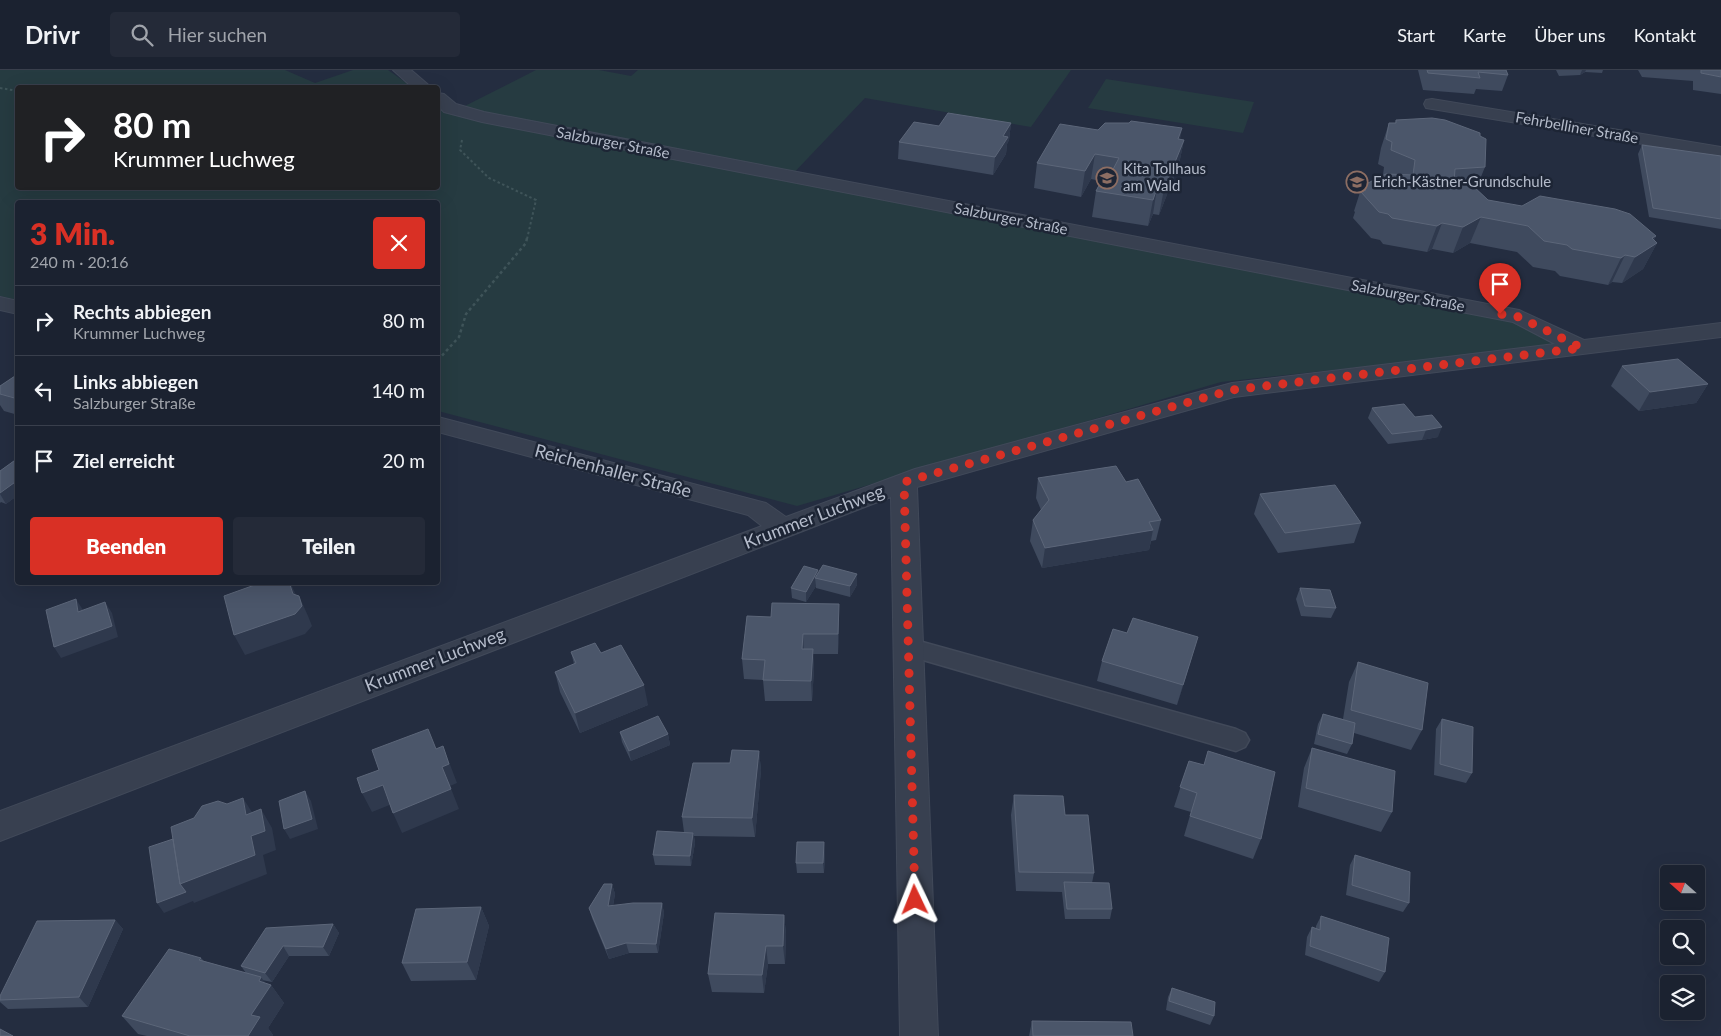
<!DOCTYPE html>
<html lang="de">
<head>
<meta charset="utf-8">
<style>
	:root { --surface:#1b2230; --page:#242a38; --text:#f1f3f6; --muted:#a0a4ab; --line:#393f4c; --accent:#d93025 }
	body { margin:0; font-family:Lato,sans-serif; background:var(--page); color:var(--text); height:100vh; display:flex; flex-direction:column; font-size:19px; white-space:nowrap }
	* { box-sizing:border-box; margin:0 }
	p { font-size:16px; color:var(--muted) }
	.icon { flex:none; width:28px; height:28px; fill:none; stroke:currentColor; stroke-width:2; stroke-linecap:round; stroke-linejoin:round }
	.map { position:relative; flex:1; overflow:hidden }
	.side { position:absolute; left:15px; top:130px; width:425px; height:385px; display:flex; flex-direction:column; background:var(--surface); border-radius:5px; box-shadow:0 5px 20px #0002,0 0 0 1px var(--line) }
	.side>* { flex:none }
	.top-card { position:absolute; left:15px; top:15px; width:425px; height:105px; border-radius:5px; box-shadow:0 5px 20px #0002,0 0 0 1px var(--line); background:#202124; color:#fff; overflow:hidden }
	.needle { width:32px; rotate:291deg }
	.controls { position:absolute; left:1660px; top:795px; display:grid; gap:10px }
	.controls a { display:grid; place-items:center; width:45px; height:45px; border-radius:5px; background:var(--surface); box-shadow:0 5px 20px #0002,0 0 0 1px var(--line); font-size:25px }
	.pin { position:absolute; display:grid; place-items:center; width:42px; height:42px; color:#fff; margin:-51px -21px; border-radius:50% 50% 50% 0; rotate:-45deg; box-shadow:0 0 5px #0007 }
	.pin .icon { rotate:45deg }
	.me { position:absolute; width:55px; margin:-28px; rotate:358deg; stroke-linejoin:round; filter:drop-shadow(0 0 4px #0008) }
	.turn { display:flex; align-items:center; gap:18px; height:105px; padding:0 15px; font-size:22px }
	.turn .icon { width:65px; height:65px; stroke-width:2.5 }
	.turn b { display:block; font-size:35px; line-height:42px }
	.round { display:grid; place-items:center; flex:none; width:52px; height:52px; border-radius:5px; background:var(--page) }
	.overview { display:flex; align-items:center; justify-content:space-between; height:85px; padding:0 15px }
	h1 { font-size:30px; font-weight:800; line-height:38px; color:var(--accent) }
	.button { display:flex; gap:10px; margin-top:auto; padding:10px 15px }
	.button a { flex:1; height:58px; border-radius:5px; background:var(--accent); color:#fff; font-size:20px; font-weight:800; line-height:58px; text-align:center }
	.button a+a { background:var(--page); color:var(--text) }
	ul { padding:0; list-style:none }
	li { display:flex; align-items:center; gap:15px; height:70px; padding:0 15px; border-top:1px solid var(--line) }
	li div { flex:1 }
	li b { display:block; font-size:19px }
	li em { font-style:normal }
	header { display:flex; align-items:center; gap:30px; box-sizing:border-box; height:70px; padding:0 25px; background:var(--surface); border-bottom:1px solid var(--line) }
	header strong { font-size:24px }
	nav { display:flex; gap:28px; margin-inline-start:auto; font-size:18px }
	.search { width:350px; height:45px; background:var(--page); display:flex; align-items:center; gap:12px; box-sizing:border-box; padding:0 18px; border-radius:5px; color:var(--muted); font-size:19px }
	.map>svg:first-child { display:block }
	.green { fill:#263b41 }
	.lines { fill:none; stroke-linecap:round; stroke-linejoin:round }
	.lane-casing { stroke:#414959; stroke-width:3 }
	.street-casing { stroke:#414959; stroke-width:2 }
	.path-far1 { stroke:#3f5459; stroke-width:2; stroke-dasharray:2.5 2.5; stroke-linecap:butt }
	.path { stroke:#3f5459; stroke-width:2.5; stroke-dasharray:3 3; stroke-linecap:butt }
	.lane { fill:#384050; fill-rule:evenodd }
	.street { fill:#384050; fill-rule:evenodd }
	.wall { fill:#3f4a5e }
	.shaded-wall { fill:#2f394d }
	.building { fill:#4b566a; stroke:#5c6679 }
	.route { stroke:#d93025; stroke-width:9; stroke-dasharray:0 16.2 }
	.labels { text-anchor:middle; stroke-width:5; stroke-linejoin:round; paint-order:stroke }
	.far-street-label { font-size:15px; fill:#b4bbca; stroke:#1d2535 }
	.far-poi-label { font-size:15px; fill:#b4bbca; stroke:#1d2535; text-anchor:start }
	.street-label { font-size:18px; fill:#b4bbca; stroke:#1d2535 }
</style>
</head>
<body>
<header>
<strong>Drivr</strong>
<div class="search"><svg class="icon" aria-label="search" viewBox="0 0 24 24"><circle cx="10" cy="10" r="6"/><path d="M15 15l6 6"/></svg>Hier suchen</div>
<nav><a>Start</a><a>Karte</a><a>Über uns</a><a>Kontakt</a></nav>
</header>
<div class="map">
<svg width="1721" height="966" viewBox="0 0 1721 966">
	<rect width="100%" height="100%" fill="#242d40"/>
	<path class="green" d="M0 0H285L315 13 353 0H388L412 17 18 18V118H438V36L449 44 536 0H599L631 6 638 0H1071L1031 57 865 28 788 109 1520 252 1566 275 1221 312 797 436 438 341V132H18L17 230 0 226Z
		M1106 9 1254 32 1243 63 1088 38Z"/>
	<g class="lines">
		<g class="lane-casing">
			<path id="lane" d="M908 568 1236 659 1245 663 1249 670 1245 677 1236 681 899 583 896 577 899 571Z"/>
		</g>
		<g class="street-casing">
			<path id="street" d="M393 0H411L432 18H413Z
				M438 23 444 24 456 34 484 42 1519 240 1584 270 1721 253V267L1234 327 917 417 938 966H900L891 427 0 771V741L762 456 748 445 438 362V347L766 433 786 447 915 399 1232 313 1555 274 1513 252 482 52 444 42 438 36Z
				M1432 29 1721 77V87L1426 38 1424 34 1426 30Z
				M0 227 18 231V244L0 240Z"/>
		</g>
		<path class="path-far1" d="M0 18 18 21
			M462 70 460 80 489 108 536 130 527 169"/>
		<path class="path" d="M438 290 459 267 466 244 526 173 527 168"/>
		<use href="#lane" class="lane"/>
		<use href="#street" class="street"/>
	</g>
	<path class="wall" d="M1418 0H1506L1508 5 1502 21 1476 19 1474 24 1423 20Z
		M1556 0H1603L1602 3 1585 2 1580 5 1559 6Z
		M1638 0H1721V24L1693 20V11L1642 7Z
		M1396 50 1480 66 1485 97 1476 119 1488 130 1656 166 1654 170 1657 173 1643 199 1622 213 1612 212 1608 215 1560 206 1555 201 1533 197 1517 182 1470 173 1453 183 1432 179 1427 182 1383 174 1380 170 1371 168 1353 148 1355 142 1354 141 1362 116 1384 105H1383L1384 97 1378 94 1381 78 1389 53H1395Z
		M1011 53 1009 70 1007 74 1006 84 993 105 898 89 899 72 939 56Z
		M1180 69 1184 70 1179 94 1159 145 1153 144 1148 156 1092 147 1096 121 1101 111 1091 109 1081 127 1034 118 1037 93Z
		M1642 75 1721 86V159L1649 147 1638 84Z
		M1622 296 1708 314 1696 333 1639 341 1611 316Z
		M18 304V345L4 341 0 335V316Z
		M1372 338 1415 347 1438 367 1422 370 1388 374 1368 348Z
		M18 388V425L6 434 1 432 0 433V401Z
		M1038 408 1126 412 1161 450 1156 470 1151 471 1149 480 1042 498 1030 471 1033 450 1041 440 1036 428Z
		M1260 424 1361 453 1354 473 1278 483 1254 444Z
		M818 500V503L857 515 850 527 816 518V516L806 532 792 528 791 518Z
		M1300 518 1336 538 1331 548 1301 546 1296 529Z
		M747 546 839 554 838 584H813L814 599 812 631H765L763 610 744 609 742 589Z
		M571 582 601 583 648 635 580 663 560 622 555 602 574 594Z
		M1192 587 1177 635 1097 611 1102 591Z
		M1358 592 1422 660 1411 680 1354 663 1352 674 1347 684 1314 674 1318 654 1323 644 1343 649 1349 612Z
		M1442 649 1472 703 1466 713 1434 705 1436 659Z
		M620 662 668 664 670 675 631 691 622 672Z
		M1312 678 1392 742 1381 762 1298 737 1304 698Z
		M759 681 761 700 755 767 694 766 695 773 691 796 655 795 653 785 684 762 682 747 730 693Z
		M1208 681 1261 769 1253 789 1184 766 1191 742 1174 737 1189 691 1204 695Z
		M1014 725 1065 745 1094 803 1092 813 1112 839 1110 849H1065L1062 822 1016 821 1011 745Z
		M825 782 824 803H797L796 793Z
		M1355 785 1409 833 1403 842 1346 825 1350 795Z
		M612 814 615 824 613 836 662 833 664 843 658 883H629L609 889 592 848 589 838Z
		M481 837 489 856 476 910 411 911 402 893Z
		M784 845 786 864 785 894H768L764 923 712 922 708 904Z
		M1321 846 1385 902 1379 912 1305 885 1307 867 1312 857 1316 859V856Z
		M115 850 123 859 88 937 8 939 0 932V926Z
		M333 854 339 863 329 886H289L272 912 262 910 265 913 271 915 284 933 268 958 273 965V966H147L138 964 122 946 201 888 204 891 246 903 241 896Z
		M1172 918 1214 946 1210 955 1166 940 1168 927Z
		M1032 951 1133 966H1029Z"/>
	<path class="shaded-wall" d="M1582 0H1586L1585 2 1580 5Z
		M1011 53 1009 70 1007 74 1006 84 993 105 995 87 1003 66Z
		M1182 58 1178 83V69Z
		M1184 70 1179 94 1159 145 1164 119Z
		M1095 84 1091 109 1081 127 1085 101Z
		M1157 118 1153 144 1148 156 1153 130Z
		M1481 147 1470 173 1453 183 1463 157Z
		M1442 153 1432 179 1427 182 1437 156Z
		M1656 166 1651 177 1657 173 1643 199 1622 213 1635 187 1652 168Z
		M1625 185 1612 212 1608 215 1621 188Z
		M1708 314 1696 333 1639 341 1650 322Z
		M1442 357 1438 367 1422 370 1426 360Z
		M18 410V425L6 434 0 424V423Z
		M1153 460 1149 480 1042 498 1045 478Z
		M818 500V508H815L816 516 806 532V522Z
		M857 504V515L850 527V516Z
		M289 512H290L296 525 299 526 308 546 312 556 305 564 245 585 234 565 293 524Z
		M76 529 83 540 85 553 78 542Z
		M105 532 112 543 118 567 61 588 54 577Z
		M839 534V554L838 584V564Z
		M803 564 804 584 802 579Z
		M1198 567 1192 587 1177 635 1183 615Z
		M813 579 814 599 812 631 811 611Z
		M644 615 648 635 580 663 575 643Z
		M668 664 670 675 631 691 629 681Z
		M443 676 457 713 450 716 459 739 402 763 393 743 443 696Z
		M759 681 761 700 755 767 752 748Z
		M383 715 392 734 372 742 362 723Z
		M305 721 311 731 318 759 290 769 284 759Z
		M243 728 255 747 261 739 272 758 276 780 263 785 267 804 194 833 193 831 164 843 157 833 180 814 246 745Z
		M693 763 695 773 691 796 690 786Z
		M824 772 825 782 824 803 823 793Z
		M612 814 615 824 611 846 608 836Z
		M662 833 664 843 658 883 656 874Z
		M481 837 489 856 476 910 467 892Z
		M784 845 786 864 785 894 783 876Z
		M115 850 123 859 88 937 79 927Z
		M333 854 339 863 329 886 323 877Z
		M626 873 629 883 609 889 606 879Z
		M283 876 289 886 272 912 265 903Z
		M766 876 768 894 764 923 762 905Z
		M261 907 269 918 271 915 284 933 268 958 273 965V966H248L251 945 259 911Z"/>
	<path class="building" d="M1427 0H1506L1508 5 1478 2 1480 8 1428 3Z
		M1701 0H1721V7L1701 3Z
		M948 43 1011 53 1003 66 1008 67 995 87 899 72 914 52 939 56Z
		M1432 48 1445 50 1480 63V66L1486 69 1485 97 1455 99 1454 112 1472 115 1488 130 1522 136 1540 126 1615 139 1630 144 1656 166 1652 168 1657 173 1635 187 1625 185 1621 188 1572 179 1567 175 1544 171 1528 156 1481 147 1463 157 1442 153 1437 156 1392 148 1388 144 1379 142 1361 122 1366 120 1362 116 1386 104 1413 105 1415 90 1391 80 1392 72 1386 69 1389 53H1396V50Z
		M1131 51 1182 58 1178 69 1184 70 1164 119 1157 118 1153 130 1096 121 1103 108 1108 109 1119 88 1095 84 1085 101 1037 93 1060 54 1098 60 1105 53H1129Z
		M1642 75 1721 86V149L1653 138Z
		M1678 289 1708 314 1650 322 1622 296Z
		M18 304V329L0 324V316Z
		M1404 334 1415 347 1432 345 1442 357 1426 360 1392 364 1372 338Z
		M18 388V410L0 423V401Z
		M1116 396 1126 412 1138 409 1161 450 1149 452 1153 460 1045 478 1033 450 1049 430 1038 408Z
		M1335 415 1361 453 1285 463 1260 424Z
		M823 495 857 504 850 516 815 508Z
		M804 496 818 500 806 522 791 518Z
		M263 512H289L293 524 299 526 302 536 295 544 234 565 224 526Z
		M1300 518 1330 520 1336 538 1305 536Z
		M76 529 78 542 105 532 112 556 54 577 46 540Z
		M772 533 839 534 838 564H803L802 579H813L811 611 763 610 765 590 742 589 747 546 771 547Z
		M1133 548 1198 567 1183 615 1102 591 1113 559 1127 563Z
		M595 573 601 583 621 575 644 615 575 643 555 602 576 593 571 582Z
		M1358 592 1428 613 1422 660 1351 640Z
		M1323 644 1355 653 1352 674 1318 664Z
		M658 646 668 664 629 681 620 662Z
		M1442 649 1473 657 1472 703 1440 694Z
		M428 659 436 679 443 676 449 694 442 697 451 719 393 743 383 715 362 723 357 708 379 700 372 680Z
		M1312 678 1395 701 1392 742 1306 718Z
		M732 680 759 681 752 748 682 747 693 693H730Z
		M1208 681 1275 702 1261 769 1190 746 1197 723 1180 717 1189 691 1204 695Z
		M305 721 312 749 284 759 279 731Z
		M1014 725 1063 726 1065 745H1088L1094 803 1019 802Z
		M243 728 246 745 261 739 265 761 251 766 255 785 180 814 171 757 194 748 202 736 218 731 227 734Z
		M657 761 693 763 690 786 653 785Z
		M173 769 180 814 186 822 157 833 149 777Z
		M797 772H824L823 793H796Z
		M1355 785 1410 802 1409 833 1352 815Z
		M1064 812 1109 813 1112 839H1067Z
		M604 814H612L608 836 633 833H662L656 874 626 873 606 879 589 838Z
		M481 837 467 892 402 893 416 839Z
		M715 843 784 845 783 876H766L762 905 708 904Z
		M1321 846 1389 868 1385 902 1310 876 1312 857 1320 860Z
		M115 850 79 927 0 930V926L37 851Z
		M333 854 323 877 283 876 265 903 241 896 266 858Z
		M169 879 201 888 199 890 261 907 259 911 271 915 251 945 260 947 248 966H190L122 946Z
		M1172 918 1215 932 1214 946 1169 931Z
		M1032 951 1131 952 1133 966H1033Z
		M0 959 13 966H0Z"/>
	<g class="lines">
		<path class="route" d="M915 830 904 412 1232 320 1582 278 1519 247 1500 244"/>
	</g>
	<defs>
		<g id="school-ring" transform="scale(1.125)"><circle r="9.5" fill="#1d2535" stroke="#8d6e63" stroke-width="1.5"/><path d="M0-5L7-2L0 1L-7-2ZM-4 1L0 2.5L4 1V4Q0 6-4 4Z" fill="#8d6e63"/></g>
	</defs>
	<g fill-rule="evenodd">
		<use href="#school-ring" x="1107" y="108"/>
		<use href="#school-ring" x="1357" y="112"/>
	</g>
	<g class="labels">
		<g class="far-street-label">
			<text transform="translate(1577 58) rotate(10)" y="5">Fehrbelliner Straße</text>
			<text transform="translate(613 73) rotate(11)" y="5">Salzburger Straße</text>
			<text transform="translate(1011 149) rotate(11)" y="5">Salzburger Straße</text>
			<text transform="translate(1408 226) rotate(11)" y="5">Salzburger Straße</text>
		</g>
		<g class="far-poi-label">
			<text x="1123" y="104">Kita Tollhaus<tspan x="1123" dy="17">am Wald</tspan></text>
			<text x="1373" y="117">Erich-Kästner-Grundschule</text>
		</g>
		<g class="street-label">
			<text transform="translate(613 401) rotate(15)" y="6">Reichenhaller Straße</text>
			<text transform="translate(814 447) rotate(-21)" y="6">Krummer Luchweg</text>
			<text transform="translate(435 590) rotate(-21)" y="6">Krummer Luchweg</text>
		</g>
	</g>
</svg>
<div class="controls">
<a><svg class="needle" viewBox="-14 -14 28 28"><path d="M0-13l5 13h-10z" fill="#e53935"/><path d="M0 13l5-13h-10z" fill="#a0a4ab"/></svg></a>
<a><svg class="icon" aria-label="search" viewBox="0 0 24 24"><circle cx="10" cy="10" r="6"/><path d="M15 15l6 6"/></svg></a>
<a><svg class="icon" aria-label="layers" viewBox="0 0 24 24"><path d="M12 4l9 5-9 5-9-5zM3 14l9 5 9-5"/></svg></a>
</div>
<div class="pin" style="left:1500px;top:244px;background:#d93025"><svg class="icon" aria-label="arrive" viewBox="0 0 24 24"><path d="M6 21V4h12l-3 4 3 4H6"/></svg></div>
<svg class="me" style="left:915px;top:830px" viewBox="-20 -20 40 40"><path d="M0-17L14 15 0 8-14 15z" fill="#d93025" stroke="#fff" stroke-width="4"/></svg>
<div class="top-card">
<div class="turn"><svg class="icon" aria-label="right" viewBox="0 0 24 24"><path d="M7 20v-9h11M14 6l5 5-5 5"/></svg><div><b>80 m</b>Krummer Luchweg</div></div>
</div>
<section class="side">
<div class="overview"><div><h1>3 Min.</h1><p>240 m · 20:16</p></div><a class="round" style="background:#d93025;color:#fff"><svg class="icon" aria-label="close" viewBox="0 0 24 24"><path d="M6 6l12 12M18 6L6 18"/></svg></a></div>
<ul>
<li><svg class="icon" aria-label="right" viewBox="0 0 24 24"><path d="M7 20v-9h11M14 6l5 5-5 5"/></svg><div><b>Rechts abbiegen</b><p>Krummer Luchweg</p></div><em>80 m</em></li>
<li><svg class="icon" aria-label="left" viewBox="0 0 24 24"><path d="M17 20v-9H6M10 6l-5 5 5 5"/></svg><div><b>Links abbiegen</b><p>Salzburger Straße</p></div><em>140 m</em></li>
<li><svg class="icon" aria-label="arrive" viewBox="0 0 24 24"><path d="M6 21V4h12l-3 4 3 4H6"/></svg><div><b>Ziel erreicht</b></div><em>20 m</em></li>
</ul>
<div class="button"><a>Beenden</a><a>Teilen</a></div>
</section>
</div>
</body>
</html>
